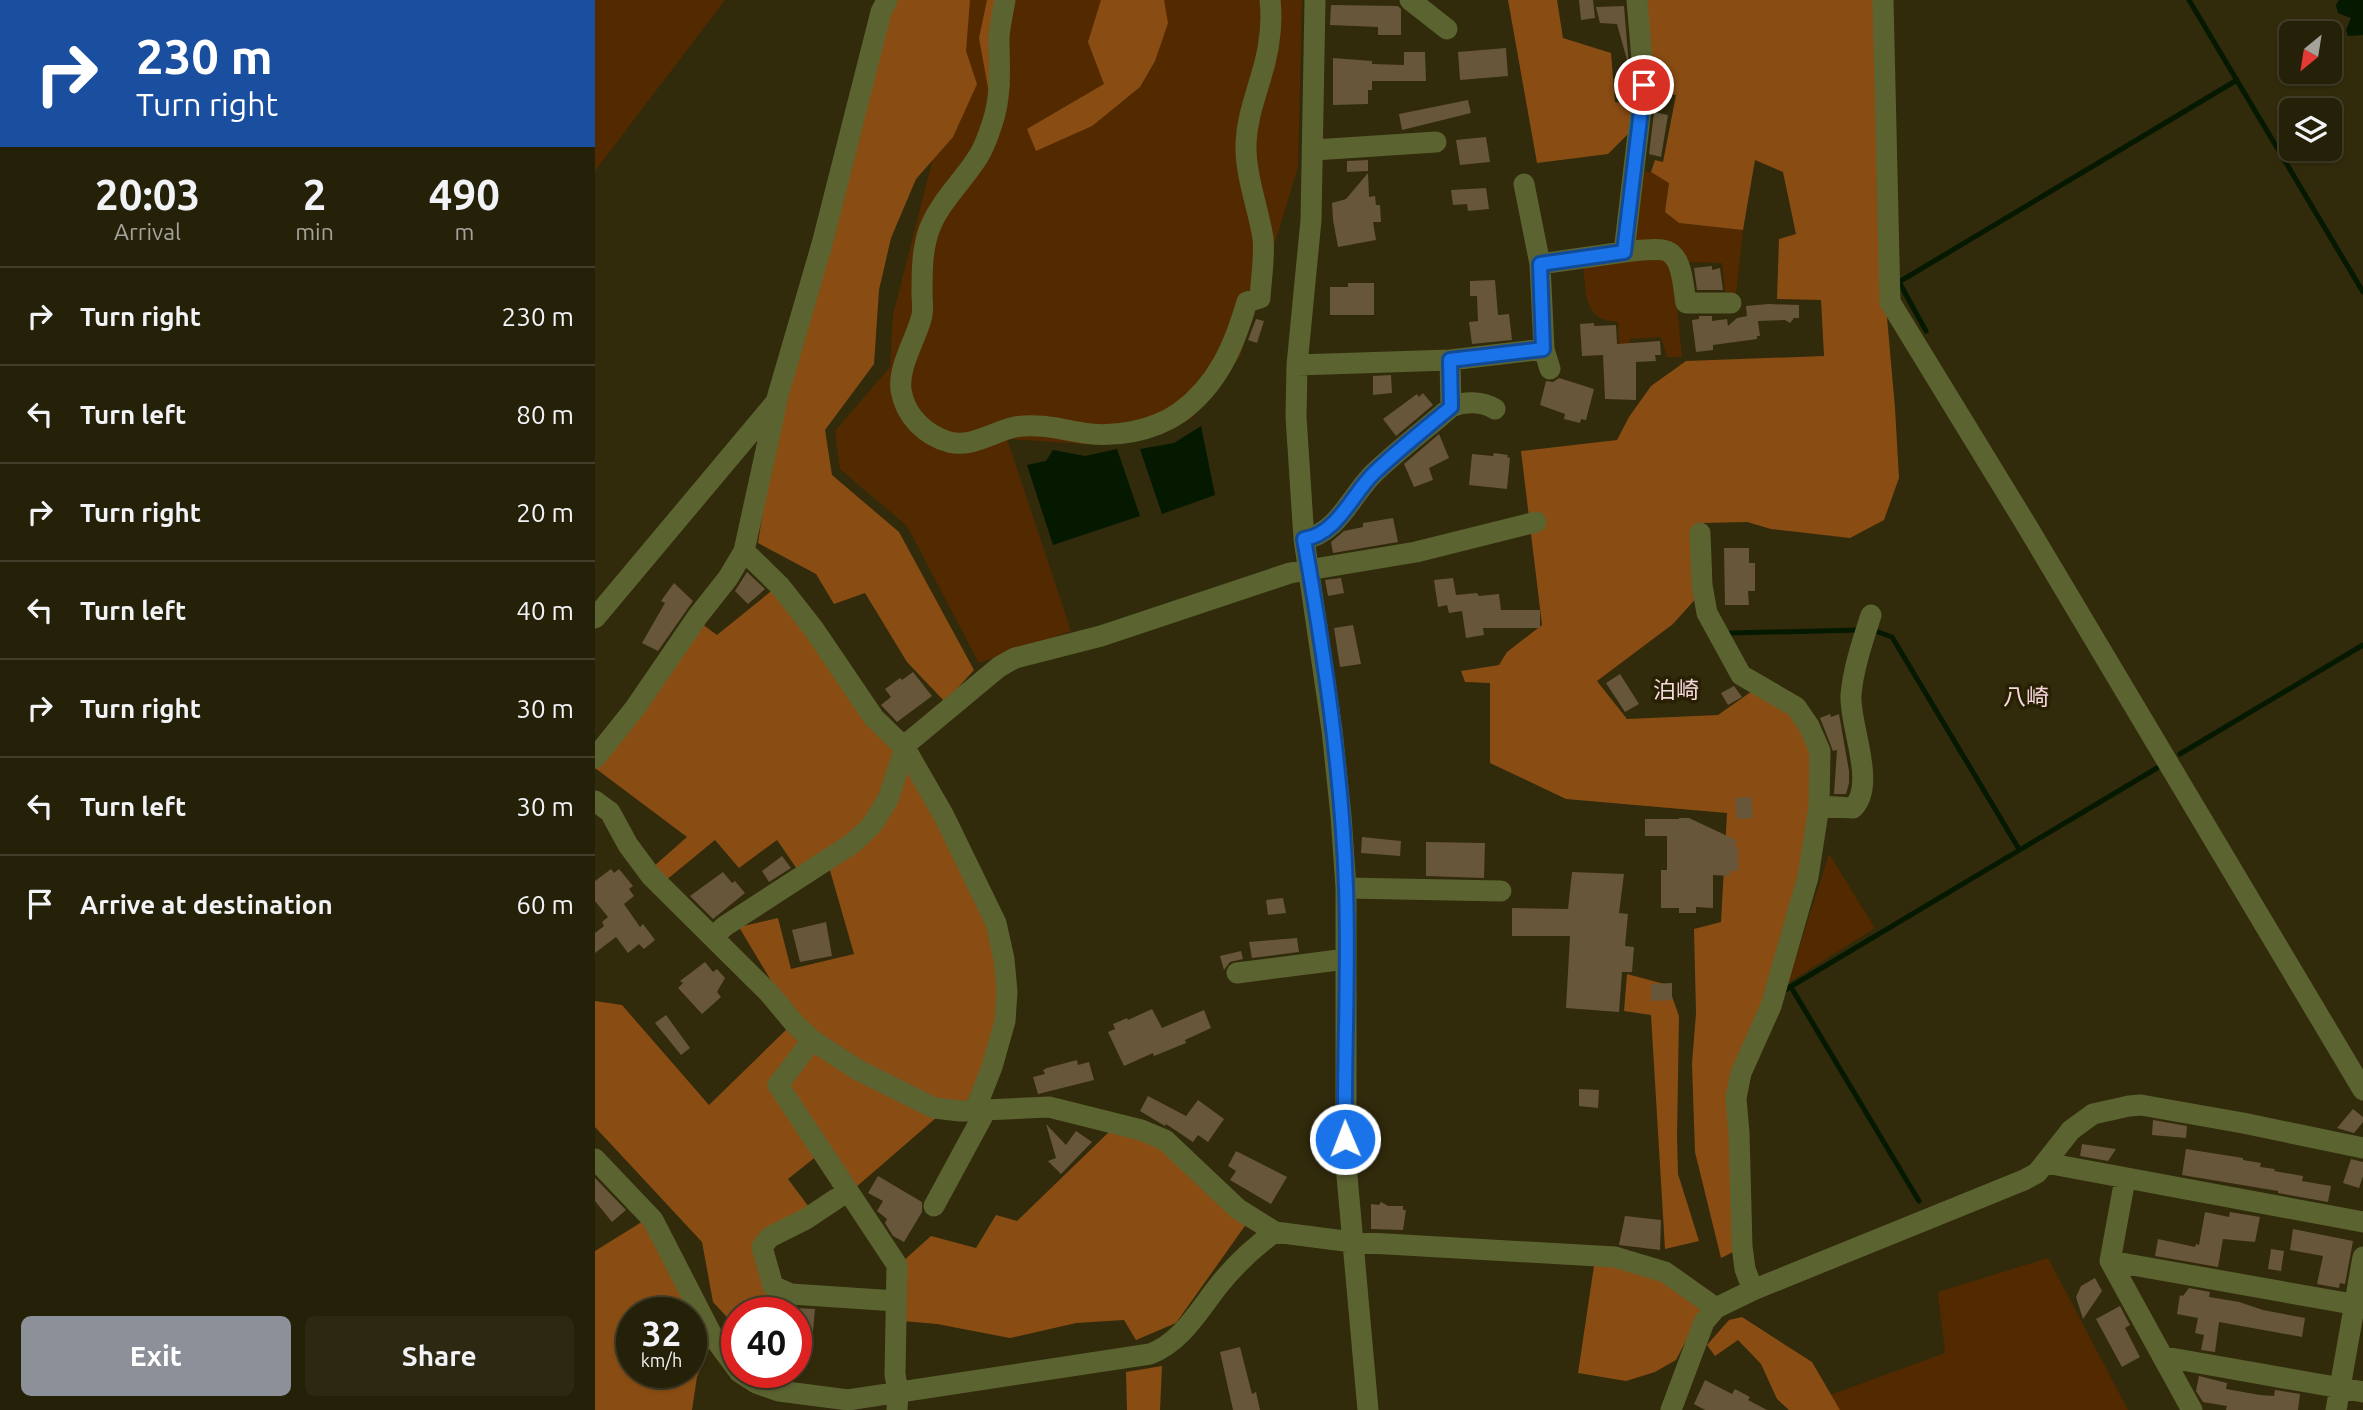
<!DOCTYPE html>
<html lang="en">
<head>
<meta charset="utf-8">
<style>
	:root { --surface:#252008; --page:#2d2812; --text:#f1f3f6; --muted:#a3a39c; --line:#423e29; --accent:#8c9099 }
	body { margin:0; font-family:Ubuntu,"Noto Sans JP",sans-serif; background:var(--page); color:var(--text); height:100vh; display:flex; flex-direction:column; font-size:26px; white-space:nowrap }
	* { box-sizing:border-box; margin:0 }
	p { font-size:23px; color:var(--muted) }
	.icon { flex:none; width:38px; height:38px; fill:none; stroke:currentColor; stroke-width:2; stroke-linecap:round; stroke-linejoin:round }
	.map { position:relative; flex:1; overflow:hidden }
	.sheet { display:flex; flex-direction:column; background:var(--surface); width:595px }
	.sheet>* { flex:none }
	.hud { background:#1a4fa0; color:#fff; overflow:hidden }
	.needle { width:46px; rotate:210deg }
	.buttons { position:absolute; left:1684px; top:21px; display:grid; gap:14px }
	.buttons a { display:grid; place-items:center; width:63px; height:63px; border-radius:10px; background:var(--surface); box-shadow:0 2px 5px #0004,0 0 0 2px var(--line); font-size:35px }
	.speed { position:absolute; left:21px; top:1297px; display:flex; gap:14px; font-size:35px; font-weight:700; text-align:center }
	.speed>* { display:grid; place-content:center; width:91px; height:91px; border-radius:50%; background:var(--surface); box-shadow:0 2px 5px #0004,0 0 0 2px var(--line); line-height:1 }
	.speed small { font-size:18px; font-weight:400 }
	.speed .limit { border:10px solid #d22; background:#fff; color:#111 }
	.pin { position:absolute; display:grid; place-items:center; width:60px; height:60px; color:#fff; margin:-30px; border:4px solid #fff; border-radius:50%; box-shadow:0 2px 7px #0007 }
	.me { position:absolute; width:77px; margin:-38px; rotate:359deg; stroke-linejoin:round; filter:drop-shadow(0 0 5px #0008) }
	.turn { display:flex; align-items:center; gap:24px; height:147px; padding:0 21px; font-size:32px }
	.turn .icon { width:91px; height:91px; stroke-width:2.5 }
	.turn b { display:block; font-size:49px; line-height:60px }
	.eta { display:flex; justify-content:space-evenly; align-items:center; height:119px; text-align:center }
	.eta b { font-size:42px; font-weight:700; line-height:49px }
	.button { display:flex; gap:14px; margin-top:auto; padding:14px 21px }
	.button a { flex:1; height:80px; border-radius:10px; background:var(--accent); color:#fff; font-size:28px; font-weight:700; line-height:80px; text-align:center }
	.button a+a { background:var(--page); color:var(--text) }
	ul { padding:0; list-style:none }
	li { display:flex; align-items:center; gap:21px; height:98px; padding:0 21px; border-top:2px solid var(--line) }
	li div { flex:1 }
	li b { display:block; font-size:26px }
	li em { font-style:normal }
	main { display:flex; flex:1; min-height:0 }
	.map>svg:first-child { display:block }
	.green { fill:#532a00 }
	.forest { fill:#894d14; fill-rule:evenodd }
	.water { fill:#051900 }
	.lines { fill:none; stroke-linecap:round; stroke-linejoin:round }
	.stream { stroke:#051900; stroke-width:5 }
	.building { fill:#68563a }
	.minor { stroke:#5b6330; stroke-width:21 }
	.route-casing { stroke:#114b97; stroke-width:18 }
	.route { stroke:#1a73e8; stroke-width:12 }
	.labels { text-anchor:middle; stroke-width:7; stroke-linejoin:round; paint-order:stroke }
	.quarter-label { font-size:23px; fill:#f9d7df; stroke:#272002 }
</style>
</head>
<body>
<main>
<section class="sheet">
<div class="hud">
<div class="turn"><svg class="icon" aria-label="right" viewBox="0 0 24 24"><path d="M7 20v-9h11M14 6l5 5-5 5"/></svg><div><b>230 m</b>Turn right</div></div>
</div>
<div class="eta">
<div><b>20:03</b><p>Arrival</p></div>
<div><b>2</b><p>min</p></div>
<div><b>490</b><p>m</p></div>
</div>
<ul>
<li><svg class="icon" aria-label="right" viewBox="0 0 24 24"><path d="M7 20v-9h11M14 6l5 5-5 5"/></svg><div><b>Turn right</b></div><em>230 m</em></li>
<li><svg class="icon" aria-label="left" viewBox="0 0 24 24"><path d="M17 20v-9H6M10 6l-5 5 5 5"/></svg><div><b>Turn left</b></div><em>80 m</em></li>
<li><svg class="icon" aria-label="right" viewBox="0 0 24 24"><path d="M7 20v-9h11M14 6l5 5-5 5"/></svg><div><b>Turn right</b></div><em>20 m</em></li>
<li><svg class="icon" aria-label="left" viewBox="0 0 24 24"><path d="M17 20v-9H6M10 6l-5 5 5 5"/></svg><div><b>Turn left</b></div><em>40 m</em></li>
<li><svg class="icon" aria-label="right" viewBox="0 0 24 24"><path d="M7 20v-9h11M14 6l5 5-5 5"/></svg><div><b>Turn right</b></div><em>30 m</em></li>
<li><svg class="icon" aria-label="left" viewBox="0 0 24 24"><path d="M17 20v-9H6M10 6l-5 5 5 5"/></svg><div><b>Turn left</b></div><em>30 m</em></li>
<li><svg class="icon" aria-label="arrive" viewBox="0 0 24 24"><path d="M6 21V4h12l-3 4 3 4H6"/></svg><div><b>Arrive at destination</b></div><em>60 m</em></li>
</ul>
<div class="button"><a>Exit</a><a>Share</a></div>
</section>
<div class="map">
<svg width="1768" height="1410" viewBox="0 0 1768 1410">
	<rect width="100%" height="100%" fill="#312a0b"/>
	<path class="green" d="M0 0H130L0 171Z
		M353 0H707L703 167 645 357 596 419 550 435 503 445 412 439 476 631 384 663 312 526 245 469 240 431 295 367 298 315 354 95Z
		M1044 172H1056L1074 182 1070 212 1084 223 1148 230 1141 294 1130 291 1127 263 1091 262 1035 245Z
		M1071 256 1078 265 1087 357H1072L1066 337 1035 339 1037 360H1024L1023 322C988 320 992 296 988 267Z
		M1234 854 1280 928 1193 983Z
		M1453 1258 1533 1410H1245L1235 1395 1350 1353 1343 1292Z"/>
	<path class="forest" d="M297 0H375L371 51 382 84 358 137 321 179 296 238 284 290 279 364 230 430 237 475 304 532 379 670 350 702 312 662 270 593 239 604 221 574 163 543 183 414Z
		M392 0H417L408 58 415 86 394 93 384 38Z
		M506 0H569L573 23 560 61 545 87 497 126 441 151 432 129 509 84 493 42Z
		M913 0H962L968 38 1016 53 1020 102 1040 105 1036 131 1013 154 942 163Z
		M1052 0H1279L1291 306 1300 408 1304 478 1289 520 1255 538 1176 529 1152 522 1107 523 1112 586 1078 624 1002 681 1032 719 1123 715 1160 689 1198 710 1219 762 1209 868 1172 999 1145 1061 1140 1251 1126 1258 1100 1152 1097 1064 1101 1013 1099 929 1126 922 1132 813 971 799 895 763V683L870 682 866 671 904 665 912 652 947 625 926 451 1022 440 1034 417 1056 386 1091 361 1229 356 1226 300 1182 299 1184 239 1201 234 1188 172 1160 160 1148 230 1084 223 1070 212 1074 183 1056 172 1060 160 1068 162 1081 95 1058 93Z
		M180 588 302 745 274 820 204 872 182 840 144 868 120 840 70 881 58 867 92 837 0 768 107 624 122 635Z
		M311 765 391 911 407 993 391 1067 371 1103 348 1106 215 1032 184 994 144 927 183 918 196 969 259 954 234 867Z
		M1032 974 1073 985 1084 1016 1082 1136 1083 1174 1104 1241 1070 1249 1056 1015 1029 1011Z
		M0 1001 27 1005 114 1105 194 1027 342 1117 260 1188 233 1147 193 1179 214 1207 160 1239 176 1295 189 1301 188 1312H142V1328L118 1302 107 1242 0 1127Z
		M515 1131 577 1150 652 1223 581 1323 541 1340 529 1320 481 1323 415 1338 342 1324 308 1321 307 1262 336 1236 381 1248 401 1215 422 1221Z
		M50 1220 115 1347 102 1377 97 1410H0V1251ZM37 1312H96V1372H37Z
		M1020 1264 1062 1277 1109 1306 1081 1360 1060 1372 1031 1381 983 1373 999 1266Z
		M1147 1317 1217 1362 1245 1410H1194L1182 1399 1166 1364 1143 1340 1120 1356 1112 1345 1134 1320Z
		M567 1366 565 1410H532L531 1372Z"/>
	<path class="water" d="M1744 0H1768V35L1753 36 1751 30 1756 18 1743 13 1741 5Z
		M606 426 620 495 567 514 545 449 579 443Z
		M522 449 545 516 458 545 432 465 451 461 458 450 490 456Z"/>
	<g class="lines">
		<path class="stream" d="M1594 0 1768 292
			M1331 331 1304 282 1642 80
			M1283 632 1297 637 1424 849
			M1136 633 1265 630
			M1585 754 1768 645
			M1196 987 1324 1201
			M1190 990 1562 768"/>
	</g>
	<path class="building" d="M984 0H998L1000 18 986 20Z
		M736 5 803 6 806 9V35H783V27L735 25Z
		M1029 6 1034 67 1022 24 1005 23 1001 7Z
		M911 48 913 76 865 80 863 52Z
		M809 52H830L831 81H777V90H773V104L738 105V58L777 61V64L809 65Z
		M873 100 876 113 807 130 804 114Z
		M1059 112 1073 115 1066 157 1054 154Z
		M891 137 895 162 865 165 861 140Z
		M773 160V171L752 172V161Z
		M773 173 774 197 780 196 781 205H785L786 222H778L781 240 743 247 738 220 737 203 751 199Z
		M891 188 894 209 873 211 872 204 858 205 856 190Z
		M1117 266V270L1125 268 1128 290H1102L1099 268Z
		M900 280 903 315 914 314 917 340 877 344 874 322 883 321 882 296H875V281Z
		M753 283H779V315H735V287H753Z
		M1173 304 1204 305V318H1199L1195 323 1190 320 1163 321 1165 336H1162V339L1118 345V350L1101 352 1097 320 1104 319V316H1117V321L1132 319 1133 326 1142 318 1152 316 1151 306Z
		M661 319 669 321 662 343 653 340Z
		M999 323V326L1021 325 1022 344 1065 341 1066 355H1060L1061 361 1041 362V400L1010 399 1008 355 987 356 985 324Z
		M796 375 797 393 778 395V376Z
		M964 378 999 389 991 420 986 419 985 423 969 419 970 414 945 405 951 381 958 382Z
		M828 393 838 405 801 436 788 419 822 394 824 397Z
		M844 434 854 458 834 468 838 480 819 487 809 464Z
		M899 453 913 455 912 457 915 458 912 489 874 485 877 454 898 456Z
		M798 518 803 542 738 553 736 542 749 531 768 527V523Z
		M1129 548H1154V563H1160V591H1153L1154 605H1130Z
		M152 572 170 589 153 604 140 591Z
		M746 578 749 593 733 596 730 580Z
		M858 578 861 595 882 593 884 596 904 594 906 610H945V628H888L889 635 871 638 867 611 854 613 852 605 843 607 839 580Z
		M79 583 98 601 63 651 47 643 70 603 66 601Z
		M758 625 766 664 745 667 739 628Z
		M318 672 337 696 302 722 286 705 296 697 290 689 305 678 307 680Z
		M1025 674 1044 704 1030 712 1011 683Z
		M1139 686 1147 697 1133 705 1126 693Z
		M1235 714 1236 717 1244 714 1254 771V783L1251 794H1239L1242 750 1238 751 1225 718Z
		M1156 797 1158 818 1142 819 1140 798Z
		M1084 818H1094L1141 840 1140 846 1143 847V871H1135V876L1118 875V908L1101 907V913H1084V908H1066V870H1072V836H1050V819H1084Z
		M767 837 806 841 805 856 766 853Z
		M831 842 890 843 889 878 831 876Z
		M187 856 196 868 174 882 167 871Z
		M16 869 19 873 24 869 38 886 34 889 39 896 29 904 45 927 48 924 60 940 49 949 44 944 33 953 21 937 0 953V933L9 926 7 922 13 917 0 901V881Z
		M128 872 137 883 140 881 150 893 118 919 95 896Z
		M977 872 1029 874 1024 913 1033 914 1030 946 1039 947 1037 972H1027L1024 1012 971 1008 975 936H917V908L973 909Z
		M688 898 691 913 673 915 671 900Z
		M231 922 237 956 205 962 197 930Z
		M702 938 704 952 657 958 654 942Z
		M646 951 648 959 635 962 629 970 625 956Z
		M110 962 118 972 122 969 130 978 122 992 126 997 107 1014 83 988 88 983 85 981Z
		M1077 983V1000L1056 1001V984Z
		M557 1009 567 1028 609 1010 616 1028 590 1040 591 1043 559 1056 558 1053 529 1066 513 1032 520 1029 518 1024 532 1018 533 1020Z
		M71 1015 95 1048 86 1055 60 1023Z
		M482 1060 483 1065 494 1062 499 1080 443 1094 438 1077 450 1074 448 1070 452 1068Z
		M984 1089 1004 1090 1003 1108 984 1106Z
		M553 1096 591 1116 603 1100 629 1119 613 1142 603 1135 598 1142 571 1124 570 1126 545 1111Z
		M1758 1109 1768 1117V1122L1759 1133 1742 1128Z
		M1558 1120 1592 1126 1591 1138 1557 1135Z
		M451 1124 471 1145 481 1131 497 1142 466 1174 453 1161 461 1158Z
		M1487 1144 1521 1149 1513 1161 1485 1156Z
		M1591 1149 1648 1158V1160L1666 1163 1665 1167 1680 1169 1679 1171 1708 1176 1707 1181 1736 1186 1733 1202 1683 1193V1191L1587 1175Z
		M641 1151 692 1177 676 1204 635 1180 641 1171 633 1166Z
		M1756 1159 1768 1162V1176L1764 1188 1748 1183Z
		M283 1176 327 1202V1212L309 1242 298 1236 290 1223 292 1219 282 1211 288 1201 273 1193Z
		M0 1178 31 1210 17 1222 0 1201Z
		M786 1202 793 1206H808V1210H811L808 1230 776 1229V1204L784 1205Z
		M1610 1212 1634 1217 1635 1212 1665 1217 1660 1242 1628 1239 1623 1267 1560 1256 1563 1239 1600 1247 1601 1244 1604 1245Z
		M1030 1216 1066 1220 1065 1250 1024 1245Z
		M1698 1229 1758 1241 1750 1284 1745 1283 1744 1288 1722 1284 1728 1256 1695 1250Z
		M1676 1249 1689 1251 1686 1271 1673 1269Z
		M1500 1278 1507 1291 1488 1319 1481 1297 1486 1286Z
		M1594 1288 1615 1292 1614 1297 1644 1302 1668 1310 1710 1318 1707 1337 1624 1322 1620 1352 1606 1350 1609 1335 1600 1333 1603 1318 1582 1314 1585 1295 1588 1296Z
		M1525 1306 1535 1325 1530 1328 1545 1357 1527 1367 1501 1319Z
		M201 1308 220 1309 218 1331 201 1329Z
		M645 1347 657 1394 661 1392 665 1410H638L625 1352Z
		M1604 1376 1632 1383 1631 1389 1665 1395 1679 1396 1680 1390 1705 1394 1703 1410H1631L1632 1406 1608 1402 1601 1391Z
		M1110 1380 1137 1394 1140 1389 1155 1397 1153 1400 1172 1410H1110L1099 1404Z"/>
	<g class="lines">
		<path class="minor" d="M410 0C408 12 405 25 404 37 404 66 407 92 398 121 394 134 389 149 381 160 366 183 344 203 334 230 327 250 327 272 327 293 327 302 329 311 326 319 320 341 303 367 306 390 310 416 330 435 354 442 377 448 397 432 420 427 443 423 465 429 488 433 519 438 558 431 584 413 623 385 639 346 652 302L665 298C666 279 670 257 668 238 663 207 650 175 651 143 652 120 659 101 665 80 673 55 678 26 675 0
			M720 0 716 220 702 365 701 417 709 539 737 730 746 816 751 888V1165L773 1410
			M815 0 852 29
			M1288 0 1295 302 1432 526 1768 1090
			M719 150 841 142
			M929 184 945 264 949 349 955 369
			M1029 252C1041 251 1056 248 1068 250 1088 253 1088 287 1091 303H1136
			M945 264 1029 252 1049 84 1042 0
			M702 365 855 360 949 349
			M856 407C870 401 887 401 900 409
			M1105 533 1107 585 1112 613 1146 675 1201 707 1214 726 1225 751 1224 806 1213 877 1176 1006 1146 1073 1141 1098 1144 1133 1147 1246 1150 1269 1158 1290
			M709 539C742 534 756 496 778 474 803 450 831 429 856 407L855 360
			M149 551 185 586 218 628 279 718 310 748 349 816 401 923 409 959 412 992 410 1021 397 1067 380 1110
			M0 618 181 402 227 244 286 12 292 0
			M0 758 40 708 103 616 133 578 149 551 181 405
			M0 801 15 812 33 845 56 876 174 993 199 1023 217 1040 263 1070 339 1108 365 1111 454 1107 546 1130 570 1140 643 1209 680 1232
			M1224 806 1258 808C1282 784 1254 725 1256 695 1258 669 1268 640 1276 615
			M751 888 906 891
			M118 937 130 926 258 843 277 825 293 799 310 748 315 741 404 667 420 658 506 636 695 573 821 552 941 522
			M642 973 751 959
			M217 1040 183 1085 302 1265 300 1374 303 1393 302 1410
			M0 1159 58 1220 117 1335 142 1369
			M1451 1163 1768 1222
			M1530 1179 1515 1261 1597 1410
			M253 1191 211 1219 175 1237 167 1247 178 1286 196 1294 301 1301
			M339 1206 391 1110
			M1515 1261 1768 1306
			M1570 1357 1768 1392
			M144 1372 161 1383 184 1391 253 1400 555 1354C587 1342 604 1310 624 1285 640 1265 659 1247 680 1232L757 1242 1020 1257 1070 1272 1121 1308
			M1076 1410 1109 1322 1121 1308 1158 1290 1429 1180 1442 1173 1476 1130 1498 1114 1534 1106 1546 1105 1648 1123 1768 1148
			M1741 1410 1768 1257"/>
	</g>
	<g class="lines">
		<g class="route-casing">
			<path id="route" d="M750 1139C749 1055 754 971 751 888 747 771 729 653 709 539 742 534 756 496 778 474 803 450 830 429 856 407L855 360 948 349 945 264 1029 252 1049 85"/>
		</g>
		<use href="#route" class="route"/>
	</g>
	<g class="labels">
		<g class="quarter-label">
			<text x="1081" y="698">泊崎</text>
			<text x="1431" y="705">八崎</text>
		</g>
	</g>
</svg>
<div class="buttons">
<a><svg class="needle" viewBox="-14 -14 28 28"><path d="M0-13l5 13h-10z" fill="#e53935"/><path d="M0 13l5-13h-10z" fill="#a3a39c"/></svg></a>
<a><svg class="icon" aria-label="layers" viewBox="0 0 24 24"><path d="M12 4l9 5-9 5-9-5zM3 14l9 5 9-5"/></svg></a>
</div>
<div class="speed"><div>32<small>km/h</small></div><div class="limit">40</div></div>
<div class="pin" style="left:1049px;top:85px;background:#d93025"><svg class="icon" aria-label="arrive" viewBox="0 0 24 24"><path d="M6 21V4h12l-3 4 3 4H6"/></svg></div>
<svg class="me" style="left:750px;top:1139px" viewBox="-20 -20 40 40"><circle r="17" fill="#1a73e8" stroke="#fff" stroke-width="3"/><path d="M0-11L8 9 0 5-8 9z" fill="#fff"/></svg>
</div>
</main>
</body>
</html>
